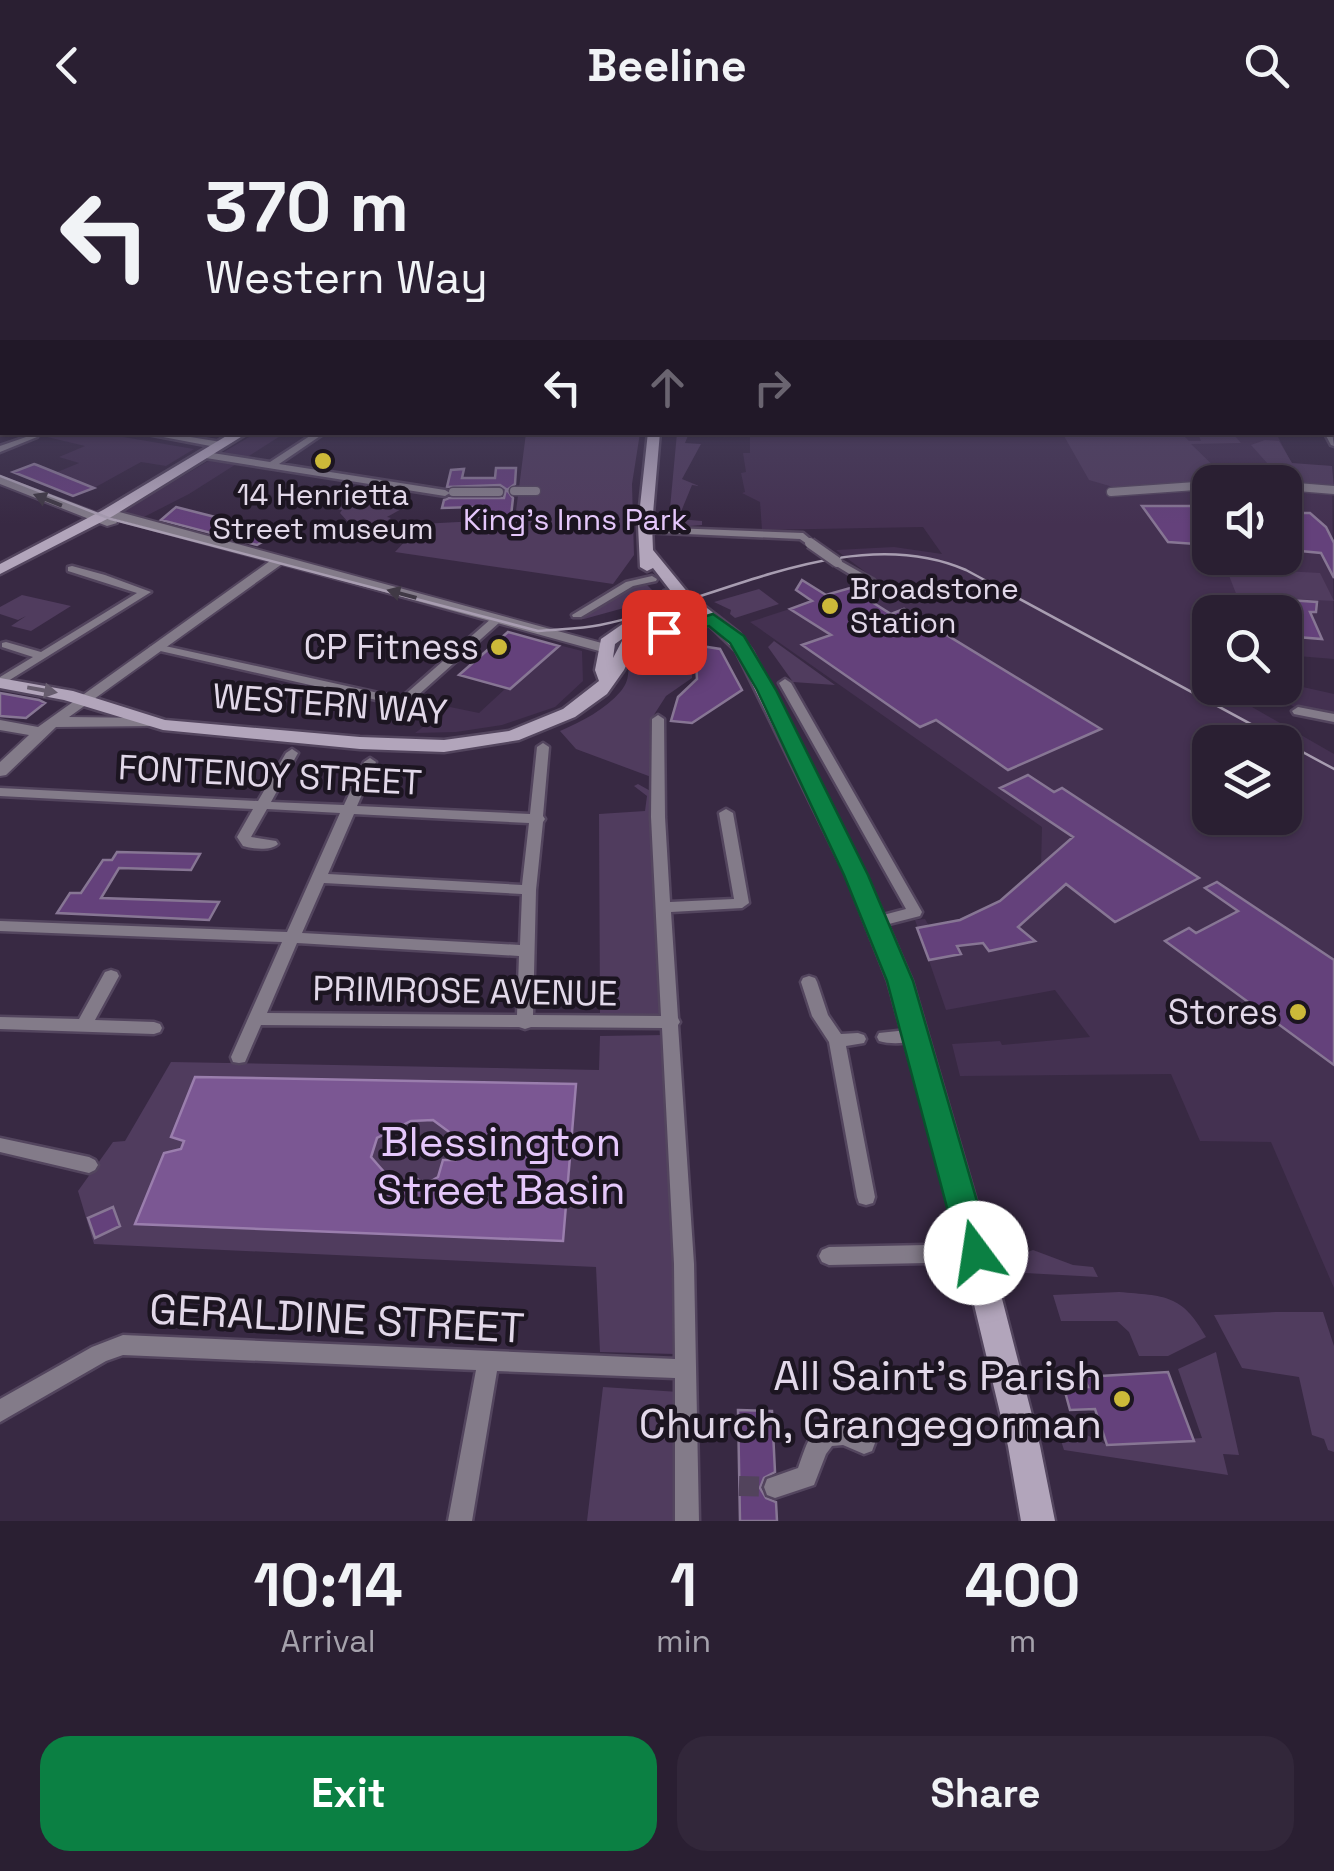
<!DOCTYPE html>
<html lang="en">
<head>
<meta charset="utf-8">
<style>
	:root { --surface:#2a1f32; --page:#32273a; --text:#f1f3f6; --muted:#a5a2ac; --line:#463d4d; --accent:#0b8043 }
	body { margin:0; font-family:"Space Grotesk",sans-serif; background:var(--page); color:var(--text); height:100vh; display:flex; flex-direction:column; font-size:38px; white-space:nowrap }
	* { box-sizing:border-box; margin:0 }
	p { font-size:32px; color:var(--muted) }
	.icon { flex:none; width:55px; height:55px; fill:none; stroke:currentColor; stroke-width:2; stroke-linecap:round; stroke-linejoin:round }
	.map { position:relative; height:1391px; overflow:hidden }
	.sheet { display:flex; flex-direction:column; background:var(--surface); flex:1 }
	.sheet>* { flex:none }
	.top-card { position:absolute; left:0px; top:0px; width:1335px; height:305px; box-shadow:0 2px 8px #0004,0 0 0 2px var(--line); background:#2a1f32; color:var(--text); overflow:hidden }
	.buttons { position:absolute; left:1192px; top:335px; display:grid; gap:20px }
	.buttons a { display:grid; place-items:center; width:110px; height:110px; border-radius:20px; background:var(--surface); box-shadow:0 2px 8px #0004,0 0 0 2px var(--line); font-size:50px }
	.pin { position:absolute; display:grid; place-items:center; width:85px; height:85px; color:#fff; margin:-42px; border-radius:20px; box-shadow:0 5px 15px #0006 }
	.me { position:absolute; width:110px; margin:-55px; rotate:346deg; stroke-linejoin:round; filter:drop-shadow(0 0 8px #0008) }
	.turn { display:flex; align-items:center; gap:35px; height:210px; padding:0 40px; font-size:45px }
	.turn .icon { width:130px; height:130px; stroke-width:2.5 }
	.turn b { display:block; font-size:70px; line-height:85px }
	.lanes { display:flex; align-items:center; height:95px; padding:0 40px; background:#0003; justify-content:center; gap:50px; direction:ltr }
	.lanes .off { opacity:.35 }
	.eta { display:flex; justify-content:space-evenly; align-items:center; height:170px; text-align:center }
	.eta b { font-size:60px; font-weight:800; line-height:70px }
	.primary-button { display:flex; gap:20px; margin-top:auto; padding:20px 40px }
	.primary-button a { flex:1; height:115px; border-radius:30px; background:var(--accent); color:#fff; font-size:40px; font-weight:800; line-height:115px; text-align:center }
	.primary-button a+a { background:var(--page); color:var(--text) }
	header { display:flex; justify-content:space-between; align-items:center; height:130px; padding:0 40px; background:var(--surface); font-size:45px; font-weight:800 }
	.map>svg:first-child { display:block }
	.built { fill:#443151; fill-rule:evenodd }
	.green { fill:#503c5e }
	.water { fill:#7b5793; stroke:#9a7ead; stroke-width:2.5; fill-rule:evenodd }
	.building { fill:#64417b; stroke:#877694; stroke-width:2.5 }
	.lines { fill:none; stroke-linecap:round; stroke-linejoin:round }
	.minor-tunnel { stroke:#52435c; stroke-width:20; stroke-dasharray:20 10; stroke-linecap:butt }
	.pedestrian-casing { stroke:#53455e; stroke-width:11 }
	.minor-casing { stroke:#53455e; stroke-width:5 }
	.tertiary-casing { stroke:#53455e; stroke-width:4 }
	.secondary-casing { stroke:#53455e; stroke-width:5 }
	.pedestrian { stroke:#837b89; stroke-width:8 }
	.minor { fill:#837b89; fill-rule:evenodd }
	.tertiary { fill:#837b89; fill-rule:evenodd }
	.secondary { fill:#b2a5bb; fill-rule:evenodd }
	.tram { stroke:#a89db1; stroke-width:2.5 }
	.minor-bridge-casing { stroke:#53455e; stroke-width:14; stroke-linecap:butt }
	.minor-bridge { stroke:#837b89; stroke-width:10 }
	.oneway { fill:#403945 }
	.oneway2 { fill:#675d6e }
	.route { fill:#0b8043; stroke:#07532c; stroke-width:2.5 }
	.poi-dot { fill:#ccb939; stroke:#1c1521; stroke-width:4 }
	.labels { text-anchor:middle; stroke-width:9; stroke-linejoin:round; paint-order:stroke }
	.far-poi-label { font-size:30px; fill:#e2d8e9; stroke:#1c1521 }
	.far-park-label { font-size:30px; fill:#e5c7fb; stroke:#1c1521 }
	.poi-label { font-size:35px; fill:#e2d8e9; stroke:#1c1521; text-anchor:end }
	.street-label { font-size:35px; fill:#e2d8e9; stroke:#1c1521 }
	.near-park-label { font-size:42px; fill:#e5c7fb; stroke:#1c1521 }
	.near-street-label { font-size:42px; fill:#e2d8e9; stroke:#1c1521 }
	.near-poi-label { font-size:42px; fill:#e2d8e9; stroke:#1c1521; text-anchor:end }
</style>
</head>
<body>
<header><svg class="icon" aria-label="back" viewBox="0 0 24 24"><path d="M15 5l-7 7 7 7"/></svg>Beeline<svg class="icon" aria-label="search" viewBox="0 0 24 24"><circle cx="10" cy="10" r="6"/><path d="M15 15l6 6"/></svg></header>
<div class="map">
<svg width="1334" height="1391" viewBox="0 0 1334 1391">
	<rect width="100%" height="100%" fill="#382943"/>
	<path class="built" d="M750 302 1276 303 1292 334 1332 336 1334 529 1285 525V482H1210V558H1285V553L1334 564V583L1300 580 1274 566 1245 559 1233 566 1334 624V1158L1271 1012 1200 1011 1171 944 960 946 952 914 1000 911 1002 915 1090 907 1055 860 946 880 915 790 925 789 929 796 960 790 996 776 1041 736 1042 697 750 492 811 472 808 468 876 450 836 420 894 417 942 424 923 397 762 400 760 372 742 363 745 362 741 343 746 342 743 323H750ZM1210 352H1285V428H1210ZM1210 612H1285V688H1210Z
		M51 303H100L194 319 166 336 141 332 94 358 55 343 79 333 59 327 85 316 43 306Z
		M256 303H285L189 364 140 389 120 383Z
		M508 502 582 521 583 551 555 577 502 595 456 602 415 603 450 577 479 583 505 559 459 545Z"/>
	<path class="green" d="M526 303H640L632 354 634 425 613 454 395 422 421 394 515 389Z
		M677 303H689L685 313 701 314 682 349 699 356 692 355 678 389 702 391V395L689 396 669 389Z
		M1064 306H1184L1189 311H1201L1199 306H1235L1241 313 1191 314 1228 350 1120 359 1089 350Z
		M1265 310 1279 311 1292 333 1332 336 1334 358 1285 353 1251 315Z
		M340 366 356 369 351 375 359 369 405 377 387 387 391 388 379 396 348 392 340 383 342 380 326 377Z
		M1226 438 1320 443 1334 471 1237 466Z
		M646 454 654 462 653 470 584 489H568L581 487 636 455Z
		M759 459 779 474 735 488 730 484 731 480 714 472Z
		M22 465 71 476 31 501 11 496 26 486 18 490 0 484V477Z
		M678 505 696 509 697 513H691L692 548 666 566 650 591 654 648 576 619 560 601C582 591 605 580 621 561 630 550 627 544 630 531 634 513 663 510 678 505Z
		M774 511 835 555 793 552 768 517Z
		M638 654 654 663 664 879 658 884 600 885 599 684 645 681 647 666 634 656Z
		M666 905 675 1224 600 1222 596 1137 94 1114 78 1061 113 1012 125 1011 171 932 599 940 600 906Z
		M1033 1120 1073 1135 1093 1137 1098 1147 1008 1142 1010 1128Z
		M1119 1162C1165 1166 1182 1164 1206 1207L1168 1226H1139L1129 1202 1117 1191H1061L1053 1165Z
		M1276 1182H1323L1334 1216V1322L1328 1320 1324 1309 1312 1305 1299 1247 1242 1238 1214 1185Z
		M1216 1222 1239 1325 1223 1324 1228 1345 1064 1320 1054 1289 1107 1315 1202 1308 1178 1239Z
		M603 1257 679 1262 676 1391H587Z"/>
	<path class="water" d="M195 947 576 954 563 1111 135 1094 164 1023 181 1019 184 1011 171 1007ZM433 990 460 1010 456 1030H443L438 1047 426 1054 417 1049 386 1054 385 1043 371 1027 377 1008 411 991Z"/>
	<path class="building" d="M34 334 37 335 94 358 73 366 13 342Z
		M496 338H516L515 354 507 360 513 368 511 386 472 387 474 377 442 378 444 370 449 368H504L506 359 500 355 447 357 451 340 464 339 462 348H495Z
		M1142 376H1210V415L1168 412Z
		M176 377 278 403 257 415 161 390Z
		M1285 383H1310L1326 397 1334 413V448L1321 423 1290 420 1285 415Z
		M802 450 826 465 850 458 891 484 904 479 1101 599 1008 640 936 590 920 597 802 515 831 505 790 479 812 471 796 460Z
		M1219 465 1317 472 1316 482H1310L1322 509 1297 507 1285 482H1226Z
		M508 502 559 516 510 559 459 545Z
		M695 515 720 519 742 560 692 593 671 591 678 567 697 549Z
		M0 563 39 570 45 573 26 588 0 586Z
		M1028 645 1054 662 1062 658 1199 748 1115 792 1066 754 1018 797 1035 811 989 821 983 813 957 816 961 824 929 830 917 798 960 790 1000 771 1073 707 1000 658Z
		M117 722 200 724 191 740 119 738 101 768 219 772 209 790 57 783 70 763H81L103 730H112Z
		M1217 752 1334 830V935L1165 811 1189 798 1196 803 1238 781 1205 758Z
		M113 1077 120 1096 95 1108 88 1088Z
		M1168 1242 1194 1311 1107 1315 1095 1279 1070 1280 1064 1258 1088 1257 1084 1247Z
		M738 1280 772 1281 775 1342 764 1348 760 1358 766 1368 776 1372 777 1391H740Z"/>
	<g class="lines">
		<path class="minor-tunnel" d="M739 1356 775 1357"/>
		<g class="pedestrian-casing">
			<path id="pedestrian" d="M1285 356 1334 360
				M514 361H536
				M453 362H499
				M1111 362 1210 355"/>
		</g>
		<g class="minor-casing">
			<path id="minor" d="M0 229H2V234H0Z
				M0 251H2V257H0Z
				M0 291H2V297H0Z
				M19 302H31L37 307 0 322V316L26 307Z
				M137 302H160L221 312 225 315 221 318Z
				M316 302H326L279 334 445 360 450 363 445 366 206 328 202 325 206 322 270 332Z
				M1324 302H1332L1334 316 1331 315Z
				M645 397 803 403 815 413 810 416 800 409 642 402V398Z
				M837 429 874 450 875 452 870 455 866 454 833 434V430Z
				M72 436 105 445 151 462 0 556V547L33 527 2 517V513L6 512 41 522 137 463 68 441V437Z
				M652 446 657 449 656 451 633 456 581 487H573L572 485 626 452Z
				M496 487 500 488V492L407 575 403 576 156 520 150 517 156 514 401 568 492 488Z
				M785 549 791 553 922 782 920 786 877 797 872 796 869 792 872 788 906 779 779 553Z
				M1298 577 1334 584V592L1294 584 1292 581Z
				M658 585 664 589 665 687 670 772 734 769 719 683 726 679 733 683 749 773 742 778 671 782 678 888 680 892 678 895 694 1134 699 1391H675V1248L497 1241 472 1391H448L476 1240 123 1225 106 1231 0 1292V1269L92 1217 123 1205 675 1229 674 1134 662 898 531 897 525 899 519 897 261 895 245 932 239 933 233 932 231 927 282 812 0 801V791L287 802 340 683 267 679 251 707 276 711 278 714C271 721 253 719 243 716L237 707 253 679 0 666V658L258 671 286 623 292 619 298 623 271 672 344 675 364 632 370 628 376 632 357 676 530 684 537 617 543 613 549 617 543 686 545 689 543 692 536 760 533 885 661 886 651 687 652 589ZM354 684 529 693 522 755 328 744ZM324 753 522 764 520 815 302 803ZM297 813 519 826 517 885 267 883Z
				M111 840 117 842 119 846 95 890 154 892 160 894 162 898 160 902 154 904 0 899V887L79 889 105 842Z
				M809 846 815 848 817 852 828 885 841 904 858 903 864 905 866 909 864 913 846 916 875 1067 873 1073 866 1075 859 1073 857 1067 829 912 812 886 801 852 803 848Z
				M917 899 923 901 925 905 923 909C910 913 892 915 879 911L877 907 879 903Z
				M0 1008 89 1027 95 1030 98 1035 95 1040 89 1043 0 1022Z
				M976 1114 983 1117 986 1123 983 1129 976 1132 829 1135 822 1132 819 1126 822 1120 829 1117Z
				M844 1293 872 1305 875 1313 872 1321 864 1324 843 1315 832 1316 826 1324 814 1355 775 1368 767 1365 764 1357 767 1349 798 1338C809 1309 809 1295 844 1293Z"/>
		</g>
		<g class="tertiary-casing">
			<path id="tertiary" d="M0 347 115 390 117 393 107 396 0 354Z
				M104 380H112L609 515 611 518 609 521H599L282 434 69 587 150 588 156 590 158 593 156 596 56 597 6 645 0 646V632L29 605 0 600V590L38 597 270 431 104 386Z"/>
		</g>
		<g class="secondary-casing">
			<path id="secondary" d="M233 302H249L113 386 0 444V434L103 380Z
				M648 302H660L652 395 653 420 689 464 739 503 752 521 866 745 912 851 982 1091 1040 1316 1055 1391H1021L1008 1316 954 1091 888 851 846 745 736 521 709 495 636 515 624 540 607 564 575 587 519 610 444 622 360 619 163 600 64 570 0 558V548L73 561 165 590 360 607 444 610 509 601 563 579 599 551 595 540 601 509 624 493 653 482 664 461 670 460 653 438 647 441 640 437 638 395ZM676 467 700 488 623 509 613 528 615 514 636 499 665 488Z"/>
		</g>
		<use href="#pedestrian" class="pedestrian"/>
		<use href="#minor" class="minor"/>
		<use href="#tertiary" class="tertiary"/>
		<use href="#secondary" class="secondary"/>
		<path class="tram" d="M0 346 111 389 538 501C558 499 580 499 600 495 715 472 851 390 966 440L1334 639"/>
		<g class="minor-bridge-casing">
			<path id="minor-bridge" d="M810 413 837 432"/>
		</g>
		<use href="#minor-bridge" class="minor-bridge"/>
	</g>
	<defs><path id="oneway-solid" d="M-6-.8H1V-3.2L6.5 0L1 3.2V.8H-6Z" transform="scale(2.5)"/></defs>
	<g class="oneway">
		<use href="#oneway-solid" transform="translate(48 370) rotate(-158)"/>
		<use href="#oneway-solid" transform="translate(402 464) rotate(-165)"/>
	</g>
	<use class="oneway2" href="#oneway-solid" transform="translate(42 560) rotate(10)"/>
	<linearGradient id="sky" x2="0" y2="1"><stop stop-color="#1f1725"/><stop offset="0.51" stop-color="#4d4966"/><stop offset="1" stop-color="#4d4966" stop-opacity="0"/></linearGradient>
	<rect width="1334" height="394" fill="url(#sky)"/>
	<path class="route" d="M713 484 744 506 776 560 868 745 913 851 992 1123 987 1133 976 1137 964 1133 959 1123 887 851 844 745 757 560 730 513 709 496 664 507 655 502Z"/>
	<g class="poi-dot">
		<circle cx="323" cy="331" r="10"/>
		<circle cx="830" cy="476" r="10"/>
		<circle cx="499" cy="517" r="10"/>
		<circle cx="1298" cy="882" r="10"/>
		<circle cx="1122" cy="1269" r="10"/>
	</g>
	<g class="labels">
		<g class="far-poi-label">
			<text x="323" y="375">14 Henrietta<tspan x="323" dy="34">Street museum</tspan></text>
			<text x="850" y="469" text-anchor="start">Broadstone<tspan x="850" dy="34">Station</tspan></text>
		</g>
		<g class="far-park-label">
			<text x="575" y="400">King's Inns Park</text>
		</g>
		<g class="poi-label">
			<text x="479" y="529">CP Fitness</text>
			<text x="1278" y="894">Stores</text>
		</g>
		<g class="street-label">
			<text transform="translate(330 574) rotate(4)" y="12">WESTERN WAY</text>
			<text transform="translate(270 645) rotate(3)" y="12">FONTENOY STREET</text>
			<text transform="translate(465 861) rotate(1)" y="12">PRIMROSE AVENUE</text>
		</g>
		<g class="near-park-label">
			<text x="501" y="1026">Blessington<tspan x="501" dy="48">Street Basin</tspan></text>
		</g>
		<g class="near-street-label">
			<text transform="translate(337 1188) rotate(3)" y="15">GERALDINE STREET</text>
		</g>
		<g class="near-poi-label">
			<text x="1102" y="1260">All Saint's Parish<tspan x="1102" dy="48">Church, Grangegorman</tspan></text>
		</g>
	</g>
</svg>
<div class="buttons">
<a><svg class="icon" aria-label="sound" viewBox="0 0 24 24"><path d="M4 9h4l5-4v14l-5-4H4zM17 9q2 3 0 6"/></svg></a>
<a><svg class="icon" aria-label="search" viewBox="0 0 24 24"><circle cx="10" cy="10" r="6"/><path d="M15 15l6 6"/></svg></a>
<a><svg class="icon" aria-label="layers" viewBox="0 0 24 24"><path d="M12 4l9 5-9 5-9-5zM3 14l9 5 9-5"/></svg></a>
</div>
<div class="pin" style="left:664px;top:502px;background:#d93025"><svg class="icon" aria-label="arrive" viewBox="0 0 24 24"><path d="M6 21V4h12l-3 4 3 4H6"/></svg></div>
<svg class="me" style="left:976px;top:1123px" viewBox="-20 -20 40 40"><circle r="19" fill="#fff"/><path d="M0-13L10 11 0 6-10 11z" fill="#0b8043"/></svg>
<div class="top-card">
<div class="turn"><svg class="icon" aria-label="left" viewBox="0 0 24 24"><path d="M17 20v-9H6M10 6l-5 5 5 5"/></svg><div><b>370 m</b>Western Way</div></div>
<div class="lanes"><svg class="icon" aria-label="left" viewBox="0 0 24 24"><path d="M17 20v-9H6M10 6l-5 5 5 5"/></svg><svg class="icon off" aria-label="ahead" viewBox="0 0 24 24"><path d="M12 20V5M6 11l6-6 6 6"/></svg><svg class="icon off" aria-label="right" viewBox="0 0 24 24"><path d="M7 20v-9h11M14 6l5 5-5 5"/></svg></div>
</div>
</div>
<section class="sheet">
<div class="eta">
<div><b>10:14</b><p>Arrival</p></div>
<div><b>1</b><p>min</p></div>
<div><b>400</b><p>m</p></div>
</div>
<div class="primary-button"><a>Exit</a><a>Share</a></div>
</section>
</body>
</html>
